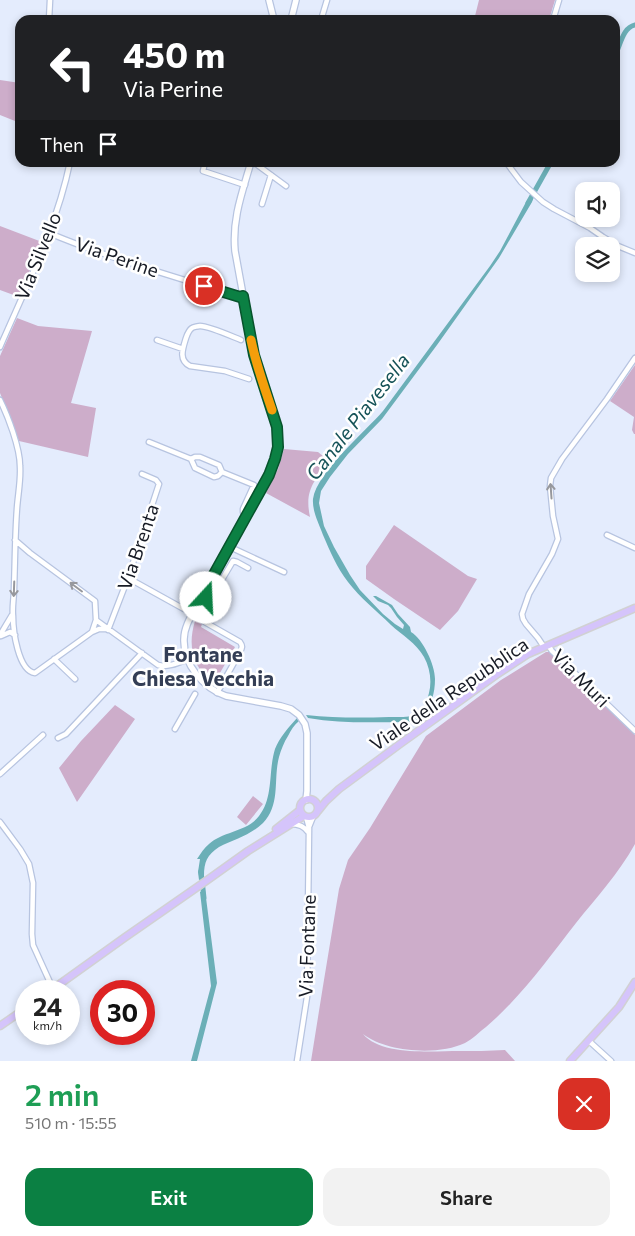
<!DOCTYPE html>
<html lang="en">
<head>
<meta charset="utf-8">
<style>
	:root { --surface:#fff; --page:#f2f2f2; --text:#222; --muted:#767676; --accent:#0b8043 }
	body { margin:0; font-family:Commissioner,sans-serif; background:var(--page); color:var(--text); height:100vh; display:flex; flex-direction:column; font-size:19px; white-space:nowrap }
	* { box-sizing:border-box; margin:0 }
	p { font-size:16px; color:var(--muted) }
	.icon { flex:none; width:28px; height:28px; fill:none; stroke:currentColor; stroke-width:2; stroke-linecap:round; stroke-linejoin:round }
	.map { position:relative; height:1061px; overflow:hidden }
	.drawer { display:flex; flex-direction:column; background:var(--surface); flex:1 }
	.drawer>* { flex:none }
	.guide { position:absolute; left:15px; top:15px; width:605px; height:152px; border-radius:15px; box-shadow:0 2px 8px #0003; background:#202124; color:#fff; overflow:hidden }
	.tools { position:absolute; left:575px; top:182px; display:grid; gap:10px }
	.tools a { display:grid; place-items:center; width:45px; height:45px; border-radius:10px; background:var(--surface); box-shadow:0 2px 8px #0003; font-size:25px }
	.speed { position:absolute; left:15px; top:980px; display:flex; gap:10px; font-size:25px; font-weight:700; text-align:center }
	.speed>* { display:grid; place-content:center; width:65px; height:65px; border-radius:50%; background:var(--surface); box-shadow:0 2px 8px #0003; line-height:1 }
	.speed small { font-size:12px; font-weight:400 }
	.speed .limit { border:8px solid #d22; background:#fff; color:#111 }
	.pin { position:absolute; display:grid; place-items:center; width:42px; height:42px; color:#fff; margin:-21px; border:2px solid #fff; border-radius:50%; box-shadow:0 1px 5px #0007 }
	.me { position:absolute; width:55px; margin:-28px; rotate:20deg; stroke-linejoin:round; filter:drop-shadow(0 0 4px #0008) }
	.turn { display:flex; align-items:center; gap:18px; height:105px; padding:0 25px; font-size:22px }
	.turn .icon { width:65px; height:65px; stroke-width:2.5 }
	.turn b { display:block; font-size:35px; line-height:42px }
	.then { display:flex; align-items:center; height:48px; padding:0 25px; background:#0003; gap:10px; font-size:19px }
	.round { display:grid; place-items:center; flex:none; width:52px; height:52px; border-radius:15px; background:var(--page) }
	.head { display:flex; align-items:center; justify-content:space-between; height:85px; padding:0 25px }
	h1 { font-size:30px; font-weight:600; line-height:38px; color:#1e9e55 }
	.action { display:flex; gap:10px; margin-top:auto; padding:10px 25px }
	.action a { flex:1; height:58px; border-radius:15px; background:var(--accent); color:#fff; font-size:20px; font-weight:600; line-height:58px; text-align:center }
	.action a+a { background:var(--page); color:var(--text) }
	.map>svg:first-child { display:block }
	.green { fill:#cdadca }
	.water { fill:#6bafb7 }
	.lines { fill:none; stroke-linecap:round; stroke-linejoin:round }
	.canal { stroke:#6bafb7; stroke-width:5 }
	.street-casing { stroke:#b7c4e0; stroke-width:7 }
	.secondary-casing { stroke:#b7c4e0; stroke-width:8 }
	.primary-casing { stroke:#d1d1d3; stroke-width:9 }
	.street { stroke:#fff; stroke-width:4.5 }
	.secondary { stroke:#fff; stroke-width:5.5 }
	.primary { stroke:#d5c4fb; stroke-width:6 }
	.oneway { stroke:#97989d }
	.route-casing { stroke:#07532c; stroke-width:12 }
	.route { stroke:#0b8043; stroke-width:9 }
	.slow { stroke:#f59e0b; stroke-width:9 }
	.labels { text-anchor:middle; stroke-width:5; stroke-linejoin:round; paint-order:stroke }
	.street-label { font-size:19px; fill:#171b25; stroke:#fff }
	.water-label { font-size:20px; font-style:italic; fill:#165358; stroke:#fff }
	.quarter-label { font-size:21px; font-weight:bold; fill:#343e55; stroke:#fff }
</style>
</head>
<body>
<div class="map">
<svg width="635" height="1061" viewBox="0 0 635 1061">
	<rect width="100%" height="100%" fill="#e4ecfd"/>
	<path class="green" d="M479 0H555L549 20H474Z
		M0 80 20 83V123L0 115Z
		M0 226 42 242 19 297 0 290Z
		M17 318 38 326 92 331 71 403 96 408 88 457 19 441 0 393V356Z
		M635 365V434H634L632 430 634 417 610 401Z
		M284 449 318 452 328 460C315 482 304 489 310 517L266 493 278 469Z
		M394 525 468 576 477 579 458 611 440 630 394 599 366 579V566Z
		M195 621 202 624 201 627 235 647 217 678 220 680 218 683 215 685C193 668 187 647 195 621Z
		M546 652H549L553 655 635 735V844C619 873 596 898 576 923 548 959 521 997 486 1027 479 1032 473 1039 465 1043 438 1056 386 1052 363 1034 381 1056 433 1051 459 1051 474 1051 489 1051 505 1050L515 1061H311L323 986 339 889 348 860 370 828 426 736 501 680Z
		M115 705 135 719 77 802 59 768 81 741Z
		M253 796 263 804 246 825 237 817Z"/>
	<path class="water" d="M530 197 533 199 532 202 499 258 437 345 382 419 348 454 330 477 321 491 319 503 324 526 334 547 350 575 360 590 383 614 395 624 403 629 404 625 397 617 391 608 388 605 378 601 373 596H376L392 605 398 614 410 627 411 632C423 639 435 665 435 679 435 686 434 693 432 699 431 704 431 710 427 714 423 719 416 720 410 722 375 722 342 724 308 718L306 715C334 718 361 718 389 717 398 717 411 718 419 713 425 709 427 700 429 693 432 681 430 668 424 657 416 643 402 635 391 625 377 611 360 598 348 582 337 568 330 551 323 535 319 524 312 511 313 499 317 472 365 432 383 411L490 266 500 251 526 202Z
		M297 718 299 721C294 725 291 730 288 736 284 742 281 750 279 757 273 780 281 804 263 823 251 835 233 840 219 847 207 855 204 862 204 876L199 880 198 872 200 859H197C201 853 204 848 209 844 223 831 247 832 259 816 274 797 268 771 275 749 279 738 289 727 297 718Z
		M205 890 217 983 197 1061H191L211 986 200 892Z"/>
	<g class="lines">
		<path class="canal" d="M615 55C621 45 622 28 635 25
			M528 203 551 162
			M201 871 204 898"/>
		<g class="street-casing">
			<path id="street" d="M49 20 50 0
				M321 20 327 0
				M553 20 559 0
				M205 162 203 171 245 185
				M506 162 521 182 543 202 554 209 590 228 603 237 618 246 635 253
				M251 163 256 164 286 186
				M262 204 271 175
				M49 233C111 259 176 277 240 297L243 296
				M157 340 183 349
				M241 340C231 336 209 326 200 326 199 326 193 327 192 328 189 330 187 335 186 338 183 348 178 360 190 366L225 371 249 379
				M0 347C26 287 57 226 70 162
				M0 400C8 416 20 448 20 466 21 480 18 494 17 508 15 535 15 562 14 589 14 598 12 607 13 616 13 630 18 671 35 673L92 632 96 620 95 601 30 553 15 540
				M149 442 191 459
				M195 457H200L219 465 222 472 218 476 214 477 195 468 191 459Z
				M222 472 254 485 243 509V512L247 517
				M607 535 635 548
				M230 547 284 572
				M128 578 193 614
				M96 620 158 665C167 668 178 663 188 659
				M108 630 128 578 159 484 156 480 142 474
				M92 632 99 629H107
				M0 635 12 615
				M1 636 10 632 15 635
				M548 645 552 651 635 731
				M544 647 538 638 526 624 523 619 522 614 529 594 552 554 558 539 553 516 550 486 551 478 562 459 607 399 635 358
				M54 659 75 679
				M217 693 240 652C242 648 243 646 240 642L203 621 201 615 233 561 237 562 248 568
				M175 729 195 694
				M58 738 66 734 142 653
				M0 774 43 735
				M0 822 20 849 29 864 33 883 32 934 33 945 53 989
				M291 824C299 824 304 826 308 832
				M309 827 313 817
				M589 1041 611 1061
				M297 1061 307 997 309 828 306 817"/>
		</g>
		<g class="secondary-casing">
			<path id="secondary" d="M269 0 274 20
				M291 20 296 0
				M251 162C242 193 232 219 235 251L254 355 277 427 278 441 277 452 273 465 269 475 195 609C190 618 184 628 184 639 183 664 203 688 226 696L281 706 291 709 299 715 305 724 307 733V791L306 800"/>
		</g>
		<g class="primary-casing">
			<path id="primary" d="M300 808a9 9 0 1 1 18 0a9 9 0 1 1-18 0Z
				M318 811 326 801 339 789 400 744 496 675 528 654 635 608
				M276 829 300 810
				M50 991 124 938 206 881 248 851 304 816
				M0 1026 26 1008
				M570 1061 619 1007 635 982"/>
		</g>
		<use href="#street" class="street"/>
		<use href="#secondary" class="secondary"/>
		<use href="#primary" class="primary"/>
	</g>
	<defs><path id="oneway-shaft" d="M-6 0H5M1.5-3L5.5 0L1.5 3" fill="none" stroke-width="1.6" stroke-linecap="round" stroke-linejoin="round" transform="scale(1.25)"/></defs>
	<g class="oneway">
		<use href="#oneway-shaft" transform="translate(551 491) rotate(-94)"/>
		<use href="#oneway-shaft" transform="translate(76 587) rotate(-143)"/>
		<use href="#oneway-shaft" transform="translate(14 589) rotate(92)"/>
	</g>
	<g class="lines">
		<g class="route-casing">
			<path id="route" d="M204 286 240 297 243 296 254 355 277 427 278 447 275 459 269 475 202 596 206 598"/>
		</g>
		<use href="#route" class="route"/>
		<path class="slow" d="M251 340C256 364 264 387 272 410"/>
	</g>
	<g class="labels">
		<g class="street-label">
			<text transform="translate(38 256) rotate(-68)" y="7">Via Silvello</text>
			<text transform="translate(117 257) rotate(19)" y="7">Via Perine</text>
			<text transform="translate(138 547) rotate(-71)" y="7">Via Brenta</text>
			<text transform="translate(581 678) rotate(45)" y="7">Via Muri</text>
			<text transform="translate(449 694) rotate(-34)" y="7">Viale della Repubblica</text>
			<text transform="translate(307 946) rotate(-88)" y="7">Via Fontane</text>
		</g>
		<g class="water-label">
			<text transform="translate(358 417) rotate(-52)" y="7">Canale Piavesella</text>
		</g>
		<g class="quarter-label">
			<text x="203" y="662">Fontane<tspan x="203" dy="24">Chiesa Vecchia</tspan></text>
		</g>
	</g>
</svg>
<div class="tools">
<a><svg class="icon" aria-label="sound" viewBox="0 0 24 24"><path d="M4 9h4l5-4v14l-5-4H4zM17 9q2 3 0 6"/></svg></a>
<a><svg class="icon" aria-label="layers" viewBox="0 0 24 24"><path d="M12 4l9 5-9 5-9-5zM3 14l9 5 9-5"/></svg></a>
</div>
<div class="speed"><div>24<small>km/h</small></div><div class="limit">30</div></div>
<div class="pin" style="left:204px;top:286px;background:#d93025"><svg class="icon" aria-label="arrive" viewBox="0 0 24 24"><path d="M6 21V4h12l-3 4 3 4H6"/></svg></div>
<svg class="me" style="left:206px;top:598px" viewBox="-20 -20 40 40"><circle r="19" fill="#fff"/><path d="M0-13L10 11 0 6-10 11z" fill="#0b8043"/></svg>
<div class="guide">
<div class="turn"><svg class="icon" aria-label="left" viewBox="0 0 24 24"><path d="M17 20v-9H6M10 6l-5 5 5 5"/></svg><div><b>450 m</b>Via Perine</div></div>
<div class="then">Then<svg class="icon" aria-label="arrive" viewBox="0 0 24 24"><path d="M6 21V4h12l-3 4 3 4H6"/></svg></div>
</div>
</div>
<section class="drawer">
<div class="head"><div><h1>2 min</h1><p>510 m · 15:55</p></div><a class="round" style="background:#d93025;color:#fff"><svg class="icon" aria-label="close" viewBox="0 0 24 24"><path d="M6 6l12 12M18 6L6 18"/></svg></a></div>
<div class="action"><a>Exit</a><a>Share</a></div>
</section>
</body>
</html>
